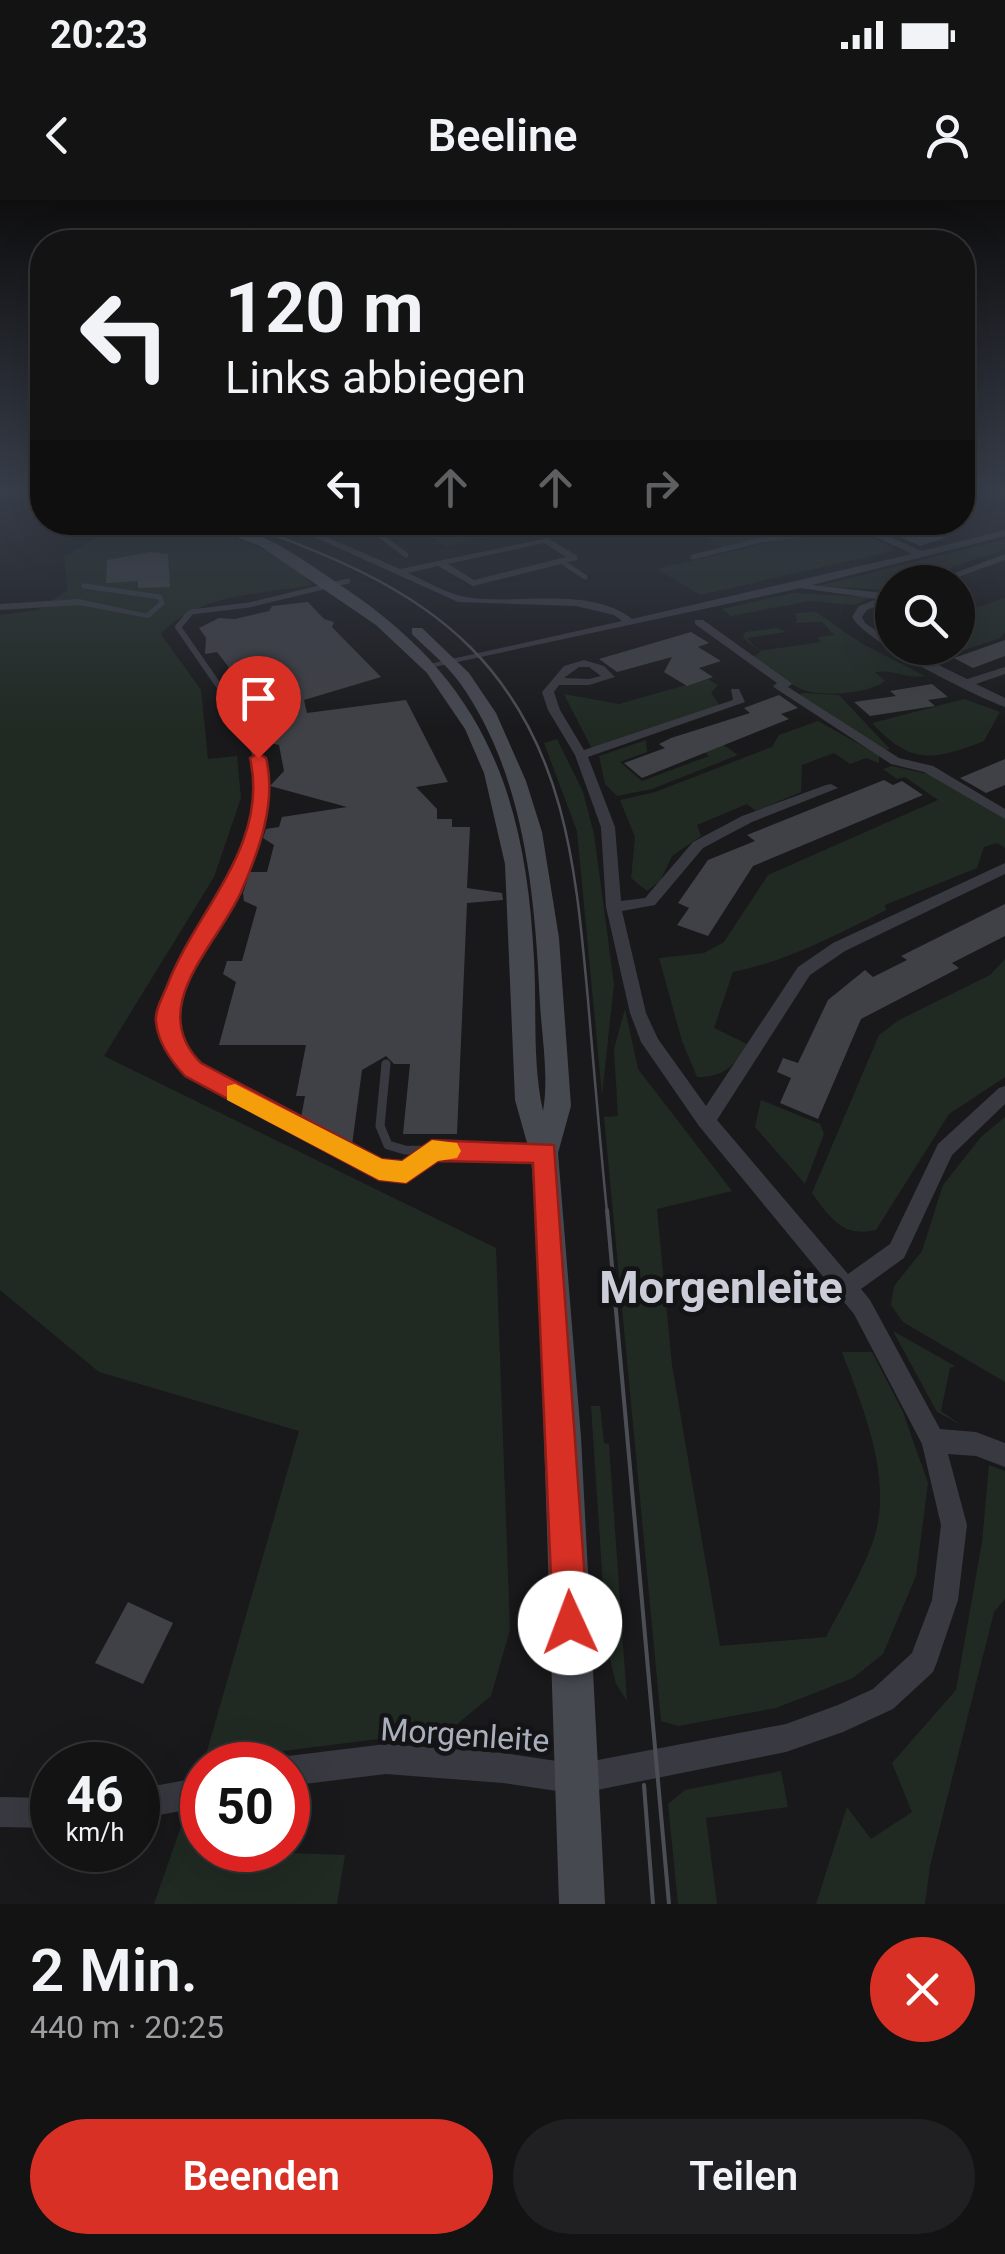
<!DOCTYPE html>
<html lang="de">
<head>
<meta charset="utf-8">
<style>
	:root { --surface:#131314; --page:#202022; --text:#f1f3f6; --muted:#9d9ea0; --line:#323234; --accent:#d93025 }
	body { margin:0; font-family:Roboto,sans-serif; background:var(--page); color:var(--text); height:100vh; display:flex; flex-direction:column; font-size:38px; white-space:nowrap }
	* { box-sizing:border-box; margin:0 }
	p { font-size:32px; color:var(--muted) }
	.icon { flex:none; width:55px; height:55px; fill:none; stroke:currentColor; stroke-width:2; stroke-linecap:round; stroke-linejoin:round }
	.map { position:relative; height:1704px; overflow:hidden }
	.drawer { display:flex; flex-direction:column; background:var(--surface); flex:1 }
	.drawer>* { flex:none }
	.hud { position:absolute; left:30px; top:30px; width:945px; height:305px; border-radius:40px; box-shadow:0 10px 40px #0002,0 0 0 2px var(--line); background:#131314; color:var(--text); overflow:hidden }
	.tools { position:absolute; left:875px; top:365px; display:grid; gap:20px }
	.tools a { display:grid; place-items:center; width:100px; height:100px; border-radius:50%; background:var(--surface); box-shadow:0 10px 40px #0002,0 0 0 2px var(--line); font-size:50px }
	.speed { position:absolute; left:30px; top:1542px; display:flex; gap:20px; font-size:50px; font-weight:700; text-align:center }
	.speed>* { display:grid; place-content:center; width:130px; height:130px; border-radius:50%; background:var(--surface); box-shadow:0 10px 40px #0002,0 0 0 2px var(--line); line-height:1 }
	.speed small { font-size:25px; font-weight:400 }
	.speed .limit { border:15px solid #d22; background:#fff; color:#111 }
	.pin { position:absolute; display:grid; place-items:center; width:85px; height:85px; color:#fff; margin:-102px -42px; border-radius:50% 50% 50% 0; rotate:-45deg; box-shadow:0 0 10px #0007 }
	.pin .icon { rotate:45deg }
	.me { position:absolute; width:110px; margin:-55px; rotate:358deg; stroke-linejoin:round; filter:drop-shadow(0 0 8px #0008) }
	.turn { display:flex; align-items:center; gap:35px; height:210px; padding:0 30px; font-size:45px }
	.turn .icon { width:130px; height:130px; stroke-width:2.5 }
	.turn b { display:block; font-size:70px; line-height:85px }
	.lanes { display:flex; align-items:center; height:95px; padding:0 30px; background:#0003; justify-content:center; gap:50px; direction:ltr }
	.lanes .off { opacity:.35 }
	.round { display:grid; place-items:center; flex:none; width:105px; height:105px; border-radius:52px; background:var(--page) }
	.summary { display:flex; align-items:center; justify-content:space-between; height:170px; padding:0 30px }
	h1 { font-size:60px; font-weight:600; line-height:75px }
	.cta { display:flex; gap:20px; margin-top:auto; padding:20px 30px }
	.cta a { flex:1; height:115px; border-radius:60px; background:var(--accent); color:#fff; font-size:40px; font-weight:600; line-height:115px; text-align:center }
	.cta a+a { background:var(--page); color:var(--text) }
	.status { display:flex; justify-content:space-between; align-items:center; height:70px; padding:0 50px; background:var(--surface); direction:ltr }
	.status svg { height:28px; fill:currentColor }
	header { display:flex; justify-content:space-between; align-items:center; height:130px; padding:0 30px; background:var(--surface); font-size:45px; font-weight:600 }
	.map>svg:first-child { display:block }
	.green { fill:#202a22 }
	.building { fill:#404146 }
	.lines { fill:none; stroke-linecap:round; stroke-linejoin:round }
	.lane-far3 { stroke:#393a41; stroke-width:5 }
	.lane-far2 { stroke:#393a41; stroke-width:6 }
	.lane-far1 { stroke:#393a41; stroke-width:8 }
	.lane { stroke:#393a41; stroke-width:9 }
	.street { fill:#393a41; fill-rule:evenodd }
	.secondary { fill:#474951; fill-rule:evenodd }
	.tram-far1 { stroke:#4c4e56; stroke-width:2.5 }
	.tram { stroke:#4c4e56; stroke-width:4 }
	.route { fill:#d93025; stroke:#8d1f18; stroke-width:2.5 }
	.slow { fill:#f59e0b }
	.labels { text-anchor:middle; stroke-width:9; stroke-linejoin:round; paint-order:stroke }
	.near-street-label { font-size:32px; fill:#aaafbc; stroke:#141416 }
	.near-district-label { font-size:45px; font-weight:bold; fill:#cbced8; stroke:#141416 }
</style>
</head>
<body>
<div class="status"><b>20:23</b><svg viewBox="0 0 49 12"><path d="M0 12V9h3v3zM5 12V6h3v6zM10 12V3h3v9zM15 12V0h3v12zM26 1h20v11H26zM47 4h2v5h-2z"/></svg></div>
<header><svg class="icon" aria-label="back" viewBox="0 0 24 24"><path d="M15 5l-7 7 7 7"/></svg>Beeline<svg class="icon" aria-label="person" viewBox="0 0 24 24"><circle cx="12" cy="8" r="4"/><path d="M4 21q1-7 8-7t8 7"/></svg></header>
<div class="map">
<svg width="1005" height="1704" viewBox="0 0 1005 1704">
	<rect width="100%" height="100%" fill="#19191b"/>
	<path class="green" d="M827 322 838 327 723 347 679 323Z
		M97 323C123 323 151 320 177 323 208 325 298 356 312 385 262 394 196 394 161 434L201 490 208 559 237 556 241 598 214 677 104 856 496 1048 510 1430 491 1496 450 1530 275 1552 272 1565H203L299 1231 99 1172 0 1090V415L38 410 68 390 64 357 95 338Z
		M412 323H515L524 328 446 346Z
		M852 333H863L897 350 700 395 657 369 780 340Z
		M1005 339V349L912 382H892L890 390 819 386Z
		M793 393 869 397 871 398 854 405 810 401 731 416 722 409Z
		M1005 398V432L1000 438 943 457 922 448H958V414Z
		M816 412 861 443 925 476C906 479 893 469 875 472L885 481C869 494 817 498 799 488 783 480 767 467 752 458L760 452 743 438 745 432 777 428 786 432 747 438 759 451 821 442 817 437 834 435 822 422 792 423 797 422 796 413Z
		M708 479 718 485 711 493 720 506 592 549 564 494 619 504Z
		M803 493 839 495 890 549 884 550 795 496Z
		M964 499 1000 512 984 541C933 561 911 565 872 523Z
		M818 521 879 555V563L866 558 850 564 834 553 802 565 801 592 756 611 747 604 697 625 701 636 672 656 660 681 647 691 631 678 635 637 620 600 655 592 772 547 779 535Z
		M557 539 583 592 594 634 614 784 602 895 577 631 544 543Z
		M646 540 647 552 620 562 642 581 709 556 701 550 721 543 738 555 652 589 617 596 605 584 599 556Z
		M892 566 937 576 1005 618V648L997 643 984 647 977 668 885 705 886 710C837 735 787 761 733 772L714 828 747 844C734 867 724 877 697 877L682 841 659 758 704 753 724 742 768 675 938 600 905 577 897 579 883 569Z
		M1005 759V877L949 914 876 1030C843 1038 830 1018 812 993L879 835 899 820 990 775Z
		M625 809 638 869 732 991 657 1009 672 1165 720 1446 826 1437C841 1408 859 1378 871 1347 896 1284 864 1211 842 1152H872L903 1212 928 1283 916 1376 883 1454 853 1478 776 1508 678 1526 661 1521 604 917 618 916 614 849Z
		M761 900 820 924 824 934 805 984 755 927Z
		M1005 917V1182L903 1122 891 1105 894 1086 922 1051 943 985 981 937Z
		M893 1131 955 1166 950 1168 941 1211 961 1225 937 1212Z
		M591 1206H600L604 1243 609 1244 627 1501 616 1484 607 1446Z
		M989 1265 1005 1271V1399L994 1412 930 1666 925 1704H816L847 1607 871 1639 912 1612 892 1563 956 1490 982 1342Z
		M202 1566V1650L345 1655 337 1704H154Z
		M781 1571 788 1607 706 1618 717 1704H678L668 1604 685 1590Z"/>
	<path class="building" d="M907 323 945 338 920 346 884 330Z
		M150 352 168 354 170 387 138 388V381L106 383 107 360Z
		M308 402 324 419 334 422 332 427 381 477 304 500 307 513 406 500 448 582 416 587 437 609V619H452V627H470L467 688 502 693 503 700 467 703 457 934H403L410 864H394L386 856 362 870 352 945 301 918 305 896H296L306 845H219L236 782 223 774 227 761H242L257 707 244 701 243 693 250 672H267L274 645 263 638 266 629 279 627 282 617 347 607 270 586 284 571 279 545 257 540 276 531 271 502 258 505 217 452 205 454 206 438 199 428 219 418 235 419 269 411 272 406Z
		M691 432 709 443 698 447 721 461 699 468 713 477 687 486 664 472 672 457 617 472 599 459Z
		M1005 440V456L973 468 954 458Z
		M932 484 948 497 928 500 935 506 870 516 854 502 896 496 890 491Z
		M779 495 798 508 781 514 789 519 642 578 624 563 665 548 659 544 671 538 750 513 744 508Z
		M1005 559V585L986 593 960 578Z
		M884 580 893 585 902 581 923 595 753 666 708 736 677 725 689 708 678 703 708 660 755 641 747 635Z
		M1005 704V736L952 763 959 768 861 819 818 919 780 903 791 878 777 872 783 858 798 863 828 800 865 770 873 777 907 760 901 756Z
		M128 1402 173 1423 143 1484 95 1463Z"/>
	<g class="lines">
		<path class="lane-far3" d="M346 326 378 334 406 355
			M693 357 761 340 858 327
			M561 361 585 377
			M84 386 160 397 162 403 148 415
			M187 417 191 412 249 405 348 381"/>
		<path class="lane-far2" d="M189 414 178 427 241 518 262 572"/>
		<path class="lane-far1" d="M184 768C217 707 276 644 261 570"/>
		<path class="lane" d="M186 765C172 790 163 817 175 845 197 893 354 962 406 972L433 950
			M386 864 380 926 388 945 405 950 540 952"/>
		<path class="street" d="M281 322C293 322 303 330 314 330 331 331 348 322 366 322L320 334 400 369 548 338 577 356V360L473 386 438 366 408 373C426 381 447 394 466 397 517 406 588 385 632 419L912 354 844 322H856L922 351 1005 330V336L812 385 892 394V400L867 410 862 417 865 423 892 441V448H904L967 479 1005 467V474L976 484 1005 498V507C975 496 864 441 852 417L859 406 877 399 801 388 425 469 423 467 429 464 622 421 614 415 576 406 458 402ZM544 343 566 357 474 380 448 364Z
			M1005 354V360L944 382H931Z
			M79 399 153 415 148 418 79 405 0 410V404Z
			M695 420H703L790 482 792 484 788 487 899 558 933 566 1005 609V619L924 572 891 564 775 488 773 486 777 483 695 424Z
			M584 460 604 466 615 477 589 485H559L554 492 560 510 584 550 733 500 731 489H739L745 502 588 557 615 627 621 701 645 698 693 642 742 616 826 585 831 584 838 588 752 622 703 648 655 705 622 711 646 813 658 839 706 906 798 767 833 743 1005 663V674L845 751 810 775 717 920 848 1074 890 1044 938 944 999 888 1005 886V904L952 955 904 1058 861 1089 870 1100 940 1229 976 1232 1005 1243V1267L976 1256 948 1254 967 1325 958 1400 937 1462 933 1472 893 1509 843 1532 786 1552 577 1594 503 1583 386 1574 288 1586V1565H276L278 1561 288 1556 386 1544 503 1553 577 1564 786 1524 838 1505 873 1489 912 1453 932 1400 941 1325 922 1244 854 1114 699 926 641 842 630 813 606 707 601 627 575 555 548 510 542 492 564 466ZM579 467H589L601 476 589 479 564 478Z
			M202 1577V1607L138 1619V1589Z
			M0 1597 52 1598V1628L0 1627Z"/>
		<path class="secondary" d="M197 322C255 322 300 358 346 389 485 482 526 596 534 759 537 808 532 862 543 911 549 878 542 838 540 804 535 695 525 575 460 483 447 465 428 450 412 434V428H422L469 473 496 513 526 581 542 632 559 738 571 906 558 953 581 1237 605 1704H559L538 1050 531 957 515 900 505 664 484 573 465 529 427 473 376 425 260 346Z"/>
		<path class="tram-far1" d="M239 322C321 352 408 384 471 448 567 545 576 672 588 800 594 871 600 942 607 1012"/>
		<path class="tram" d="M607 1010 669 1704
			M644 1585 653 1704"/>
	</g>
	<linearGradient id="sky" x2="0" y2="1"><stop stop-color="#0e0e0f"/><stop offset="0.55" stop-color="#383e4a"/><stop offset="1" stop-color="#383e4a" stop-opacity="0"/></linearGradient>
	<rect width="1005" height="530" fill="url(#sky)"/>
	<path class="route" d="M258 553 266 558C277 602 259 651 241 692 217 746 145 807 201 863L382 959 402 961 432 940 554 945 588 1423 583 1435 570 1441 558 1435 553 1423 533 963 438 961 406 983 379 980 185 876C171 861 158 843 156 822 154 812 163 796 167 786 195 711 270 646 250 558Z"/>
	<path class="slow" d="M235 884 382 959 402 961 432 940 457 943 461 951 457 958 438 961 406 983 379 980 227 900V886Z"/>
	<g class="labels">
		<g class="near-street-label">
			<text transform="translate(465 1535) rotate(4)" y="11">Morgenleite</text>
		</g>
		<g class="near-district-label">
			<text x="721" y="1103">Morgenleite</text>
		</g>
	</g>
</svg>
<div class="tools">
<a><svg class="icon" aria-label="search" viewBox="0 0 24 24"><circle cx="10" cy="10" r="6"/><path d="M15 15l6 6"/></svg></a>
</div>
<div class="speed"><div>46<small>km/h</small></div><div class="limit">50</div></div>
<div class="pin" style="left:258px;top:558px;background:#d93025"><svg class="icon" aria-label="arrive" viewBox="0 0 24 24"><path d="M6 21V4h12l-3 4 3 4H6"/></svg></div>
<svg class="me" style="left:570px;top:1423px" viewBox="-20 -20 40 40"><circle r="19" fill="#fff"/><path d="M0-13L10 11 0 6-10 11z" fill="#d93025"/></svg>
<div class="hud">
<div class="turn"><svg class="icon" aria-label="left" viewBox="0 0 24 24"><path d="M17 20v-9H6M10 6l-5 5 5 5"/></svg><div><b>120 m</b>Links abbiegen</div></div>
<div class="lanes"><svg class="icon" aria-label="left" viewBox="0 0 24 24"><path d="M17 20v-9H6M10 6l-5 5 5 5"/></svg><svg class="icon off" aria-label="ahead" viewBox="0 0 24 24"><path d="M12 20V5M6 11l6-6 6 6"/></svg><svg class="icon off" aria-label="ahead" viewBox="0 0 24 24"><path d="M12 20V5M6 11l6-6 6 6"/></svg><svg class="icon off" aria-label="right" viewBox="0 0 24 24"><path d="M7 20v-9h11M14 6l5 5-5 5"/></svg></div>
</div>
</div>
<section class="drawer">
<div class="summary"><div><h1>2 Min.</h1><p>440 m · 20:25</p></div><a class="round" style="background:#d93025;color:#fff"><svg class="icon" aria-label="close" viewBox="0 0 24 24"><path d="M6 6l12 12M18 6L6 18"/></svg></a></div>
<div class="cta"><a>Beenden</a><a>Teilen</a></div>
</section>
</body>
</html>
